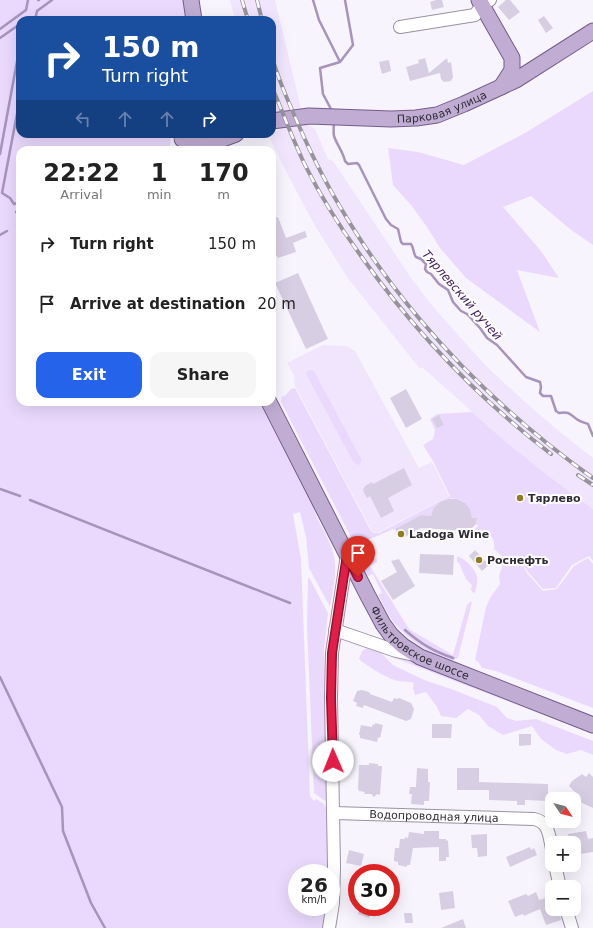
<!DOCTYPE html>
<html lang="en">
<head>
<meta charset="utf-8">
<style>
	:root { --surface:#fff; --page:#f6f6f6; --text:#222; --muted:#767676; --accent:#2563eb }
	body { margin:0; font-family:"DejaVu Sans",sans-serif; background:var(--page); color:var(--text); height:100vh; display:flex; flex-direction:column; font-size:15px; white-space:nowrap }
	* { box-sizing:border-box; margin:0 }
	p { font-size:13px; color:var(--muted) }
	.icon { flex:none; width:22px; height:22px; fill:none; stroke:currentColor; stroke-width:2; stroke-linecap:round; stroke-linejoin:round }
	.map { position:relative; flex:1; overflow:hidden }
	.sheet { position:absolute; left:16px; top:146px; width:260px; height:260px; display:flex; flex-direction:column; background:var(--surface); border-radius:12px; box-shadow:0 4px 16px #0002 }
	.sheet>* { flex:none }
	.top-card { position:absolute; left:16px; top:16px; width:260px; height:122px; border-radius:12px; box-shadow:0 4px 16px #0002; background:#1a4fa0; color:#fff; overflow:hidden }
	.needle { width:26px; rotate:125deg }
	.controls { position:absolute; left:545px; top:792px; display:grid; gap:8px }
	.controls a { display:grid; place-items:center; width:36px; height:36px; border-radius:8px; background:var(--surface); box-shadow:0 4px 16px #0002; font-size:20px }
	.speed { position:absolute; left:288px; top:864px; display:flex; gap:8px; font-size:20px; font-weight:700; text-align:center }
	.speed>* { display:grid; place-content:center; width:52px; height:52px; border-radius:50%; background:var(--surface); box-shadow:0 4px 16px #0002; line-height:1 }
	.speed small { font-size:10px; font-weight:400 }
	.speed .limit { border:6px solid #d22; background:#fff; color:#111 }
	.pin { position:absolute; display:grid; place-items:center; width:34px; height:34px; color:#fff; margin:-41px -17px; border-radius:50% 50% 50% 0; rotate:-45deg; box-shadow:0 0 4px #0007 }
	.pin .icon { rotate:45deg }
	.me { position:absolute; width:44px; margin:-22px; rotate:359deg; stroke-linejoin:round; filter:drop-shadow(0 0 3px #0008) }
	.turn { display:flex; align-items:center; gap:14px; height:84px; padding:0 20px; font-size:18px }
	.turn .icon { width:52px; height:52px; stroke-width:2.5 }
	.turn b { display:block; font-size:28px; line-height:34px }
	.lanes { display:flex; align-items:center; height:38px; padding:0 20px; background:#0003; justify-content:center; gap:20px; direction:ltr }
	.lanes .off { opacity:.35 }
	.eta { display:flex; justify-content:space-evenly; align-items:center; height:68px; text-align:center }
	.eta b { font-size:24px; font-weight:800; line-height:28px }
	.primary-button { display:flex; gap:8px; margin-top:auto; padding:8px 20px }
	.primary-button a { flex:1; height:46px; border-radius:12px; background:var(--accent); color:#fff; font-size:16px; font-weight:800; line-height:46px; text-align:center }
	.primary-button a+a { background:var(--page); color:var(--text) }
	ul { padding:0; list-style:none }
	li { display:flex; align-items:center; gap:12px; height:60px; padding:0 20px }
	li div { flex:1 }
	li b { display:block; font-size:15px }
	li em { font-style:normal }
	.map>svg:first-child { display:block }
	.built { fill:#f0e5fc }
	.green { fill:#ead9fd }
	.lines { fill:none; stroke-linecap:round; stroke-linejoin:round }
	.stream { stroke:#a793bc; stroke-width:2.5 }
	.building { fill:#d8cee3 }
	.minor-casing { stroke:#9a91a4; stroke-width:14 }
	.major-casing { stroke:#735c8a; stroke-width:17 }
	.minor { stroke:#fff; stroke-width:12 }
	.major { stroke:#c1add4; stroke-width:15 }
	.rail-casing { stroke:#97939c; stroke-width:4 }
	.rail { stroke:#fff; stroke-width:2.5; stroke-dasharray:8; stroke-linecap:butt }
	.route-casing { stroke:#92132f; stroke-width:10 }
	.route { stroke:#e11d48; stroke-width:7 }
	.poi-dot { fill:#8f7d23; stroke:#fff; stroke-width:1.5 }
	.labels { text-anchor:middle; stroke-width:4; stroke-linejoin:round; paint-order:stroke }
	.street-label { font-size:11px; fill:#2f2b34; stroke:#fff }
	.poi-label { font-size:11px; font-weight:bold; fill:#2f2b34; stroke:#fff; text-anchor:start }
	.water-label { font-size:12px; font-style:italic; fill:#44205f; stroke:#fff }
</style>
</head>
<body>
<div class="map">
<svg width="593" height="928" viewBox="0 0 593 928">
	<rect width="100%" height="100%" fill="#f8f4fd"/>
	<path class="built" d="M230 0H275L303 117 307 124 315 129 328 159 333 161 409 275 430 303 442 317 487 367 524 401 555 428 593 458V509L562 487 517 452 422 367 420 369 347 277 314 224 290 179 270 139 272 133 281 129 275 112 272 113V20H235Z
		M323 345 346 346 355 351 419 468 432 462 449 496 377 533 372 531 295 386 294 375 287 363Z"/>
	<path class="green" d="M0 0H183L186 20H20V134H171L170 150H20V402H262L312 498C313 518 328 533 333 552 338 570 333 590 330 607L309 568 306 537 300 512 293 514 301 559 310 796 314 801 316 799 324 804 326 808 329 838 328 873H297V907H327L325 928H0Z
		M593 91V245L571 230 531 196 503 207 541 251 559 278 517 270 540 332 466 278 440 248 427 227 411 205 393 185 388 148 418 152 464 165 525 133Z
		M310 370 314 371 361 459V462L359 465 354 463 307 376 306 372Z
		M295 388 371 531 374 533H379L450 496 433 461 423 445 433 439 435 430 430 419 437 414 472 412C510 447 551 479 593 509V561L589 556 572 565 556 588 543 589 528 572 516 553 527 573 543 591 557 589 574 566 588 558 593 564V708L496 671 482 668 479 663 475 660 486 607 490 598 500 584 499 576 503 564 501 555 494 549C496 536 487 530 474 534L472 532 478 526 476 524 477 518H472C466 492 440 492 431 516L421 515 393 530V529C381 534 364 545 352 539L281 402 282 396 284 397 291 389Z
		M457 556C465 559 475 568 477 577 478 582 476 588 475 593L472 592 471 589 472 585 466 579 459 563 457 562Z
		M377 558V562L370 566 409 629 453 655 467 605 470 602H472L458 658 452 661C429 654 410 641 394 623 388 615 383 604 378 595L382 593 373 574 366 577 362 567 364 563Z
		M308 578 310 579 328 613 324 649 329 796 325 801 314 793 307 626Z
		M367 648 378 650 393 665 424 680 451 689 497 707 507 718 516 721 536 719 593 741V755L581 750 567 754 556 750 541 739 532 726 503 735 488 726 479 715 468 709 456 718 441 716 437 707 426 692 415 695 413 688 414 683C409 681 404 682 399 681 389 680 367 666 359 659L362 651Z
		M388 653 593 733V734L392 657Z"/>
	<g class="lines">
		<path class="stream" d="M38 0H39
			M313 0 319 20 340 62 320 68 323 94 332 111
			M35 20 37 11 52 0
			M0 29 26 10 28 0
			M0 38 20 24
			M340 62 353 45 345 0
			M20 98 2 193 10 198 14 204 20 202
			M334 122C334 127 333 131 334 136 337 145 343 152 345 161L348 164 357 163 359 165 386 219 391 225 398 229 401 242 403 244H411C414 248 413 253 416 257L421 259 426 264 425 269 427 272 431 274 439 284 448 290 453 302 461 311 467 314 480 328 487 338 497 345 526 377 540 382 541 387 540 393 543 396H551L556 411 559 413C571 411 570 415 578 420 581 422 585 423 588 424L593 436
			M0 154 20 45
			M16 212 20 211
			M0 235 7 231
			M0 489 20 496
			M30 500 290 603
			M405 630C421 644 433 651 453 658
			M0 677 62 807 63 831 91 903 105 928"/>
	</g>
	<path class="building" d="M436 0H442L444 7 432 10 430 2Z
		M506 0H510L520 12 509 20 498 7Z
		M544 16 553 28 546 33 538 20Z
		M425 58 429 73 447 58 448 63 451 62 453 77 451 81 444 82 441 79 440 73 410 81 406 67 419 63 418 60Z
		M389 60 391 71 382 74 379 62Z
		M278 217 286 238 305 231 307 237 293 243 296 252 278 258 276 255 275 256 272 249V219Z
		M298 273 328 339 306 349 275 283Z
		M406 389 422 419 406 428 390 398Z
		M439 415 444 425 437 428 432 419Z
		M404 468 412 485 388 498 394 511 381 518 370 496 367 498 364 493 363 490 365 486 372 482 373 484Z
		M448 499H457L465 503 470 509 472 518H477L476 524 469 531 421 528 401 539 395 529 421 515 431 516 434 508 440 502Z
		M475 550 489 565 482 571 469 556Z
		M420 554 454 555 453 575 419 573Z
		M399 559 415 586 393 600 381 581 397 572 391 561Z
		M362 690 369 692 370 694 392 702 394 698 397 699 399 698 411 703 414 709 411 719 406 721 364 705 363 708 356 706 357 703 353 701 357 691Z
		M375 723 383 725 380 738 378 737 377 742 360 738V735H359L361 725 372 727 373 724 375 725Z
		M432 724H452L451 738H432Z
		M519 734H531V745L519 746Z
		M369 763 378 764V766H382L380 795 377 794 374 797 371 794H364L365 792 359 791 358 788 359 765H369Z
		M417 768 428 769V782H430L429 801H424V805L411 804 412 794H409L410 787H416Z
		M457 768H479V782L548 784V801L525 800V805H517V801L489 800V790H457Z
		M589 773 593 777V808L578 801 574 795 576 793 569 786 572 781 582 774 586 777Z
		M424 831H439V839H446V841L448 840 449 857H446V861H439V847L413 848 410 865H407V867L398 865V862L394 861V858L395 848H399L400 839H405V837L408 838 409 832 424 834Z
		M586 831 588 839 593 838V852L574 855V843H569L568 834Z
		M487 834V856L478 857 477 848H472L471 835Z
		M530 847 531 850 534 848 537 855 510 867 506 857Z
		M349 850 364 854 361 866 346 863Z
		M453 891 455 908 441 910 439 893Z
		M536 892 539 900 552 896V909H559L561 920 546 925 540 909 524 916 523 914 515 917 508 901 526 894 528 896Z
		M360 907H378L375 917 370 915 369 918 358 914Z
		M404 913H412L413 923H405Z
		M463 919 466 928H441Z"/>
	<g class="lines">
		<g class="minor-casing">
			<g id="minor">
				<path d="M400 27 475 15 482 5 490 0"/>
				<path d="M335 630 396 651 414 655"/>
				<path id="s1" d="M334 813 534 819C549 822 549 835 552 849"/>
				<path d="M555 865 560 887"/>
				<path d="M566 909 572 928"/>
				<path d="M329 928 333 903 334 867 331 698 332 653 347 555"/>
			</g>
		</g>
		<g class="major-casing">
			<g id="major">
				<path d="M191 0 194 20"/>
				<path d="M479 0 512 58V70L501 87"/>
				<path id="s2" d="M272 121 309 116 391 119 416 118 437 115 464 104 516 80 593 31"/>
				<path d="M182 139 192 144 204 146 236 134"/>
				<path id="s3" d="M269 402 368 596 383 624 391 635 403 646 420 657 593 725"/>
			</g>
		</g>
		<use href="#minor" class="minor"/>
		<use href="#major" class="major"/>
		<g class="rail-casing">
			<path id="rail" d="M242 0 248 20
				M257 0 262 20
				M272 57C278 78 287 99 296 119 357 264 465 387 593 478
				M272 87C283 113 293 140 305 165 321 197 340 227 361 256 414 331 478 398 551 454
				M578 475 593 485"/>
		</g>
		<use href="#rail" class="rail"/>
	</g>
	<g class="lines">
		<g class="route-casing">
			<path id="route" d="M333 761 331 698 332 653 347 555 358 577"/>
		</g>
		<use href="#route" class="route"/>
	</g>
	<g class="poi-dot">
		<circle cx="520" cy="498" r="4"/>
		<circle cx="401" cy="534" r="4"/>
		<circle cx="479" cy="560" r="4"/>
	</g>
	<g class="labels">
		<g class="street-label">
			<text dy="4" stroke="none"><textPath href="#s2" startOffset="172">Парковая улица</textPath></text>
			<text dy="4" stroke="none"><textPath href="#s3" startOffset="291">Фильтровское шоссе</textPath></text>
			<text dy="4" stroke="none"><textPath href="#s1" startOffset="100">Водопроводная улица</textPath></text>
		</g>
		<g class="poi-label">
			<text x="528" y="502">Тярлево</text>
			<text x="409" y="538">Ladoga Wine</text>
			<text x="487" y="564">Роснефть</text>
		</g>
		<g class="water-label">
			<text transform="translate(462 295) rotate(49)" y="4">Тярлевский ручей</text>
		</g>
	</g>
</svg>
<div class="controls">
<a><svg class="needle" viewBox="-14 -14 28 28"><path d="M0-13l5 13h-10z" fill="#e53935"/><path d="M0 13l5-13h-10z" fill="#767676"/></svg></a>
<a>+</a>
<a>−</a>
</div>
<div class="speed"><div>26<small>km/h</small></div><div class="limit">30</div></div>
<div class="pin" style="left:358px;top:577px;background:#d93025"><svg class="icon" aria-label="arrive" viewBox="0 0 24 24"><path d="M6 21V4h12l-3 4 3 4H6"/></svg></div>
<svg class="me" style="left:333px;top:761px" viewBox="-20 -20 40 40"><circle r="19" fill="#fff"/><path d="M0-13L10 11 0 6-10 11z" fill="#e11d48"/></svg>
<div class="top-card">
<div class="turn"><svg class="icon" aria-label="right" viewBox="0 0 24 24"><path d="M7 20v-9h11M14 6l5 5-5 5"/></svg><div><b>150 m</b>Turn right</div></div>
<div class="lanes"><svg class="icon off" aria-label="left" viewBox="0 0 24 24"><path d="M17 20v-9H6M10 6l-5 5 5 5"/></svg><svg class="icon off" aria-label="ahead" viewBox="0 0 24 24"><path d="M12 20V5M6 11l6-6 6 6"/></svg><svg class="icon off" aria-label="ahead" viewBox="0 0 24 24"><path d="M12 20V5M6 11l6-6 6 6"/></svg><svg class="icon" aria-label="right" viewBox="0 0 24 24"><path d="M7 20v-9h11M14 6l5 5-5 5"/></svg></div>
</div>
<section class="sheet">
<div class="eta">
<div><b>22:22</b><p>Arrival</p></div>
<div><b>1</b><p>min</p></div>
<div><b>170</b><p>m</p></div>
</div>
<ul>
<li><svg class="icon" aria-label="right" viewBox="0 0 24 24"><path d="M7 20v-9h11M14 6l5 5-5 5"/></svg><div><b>Turn right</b></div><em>150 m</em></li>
<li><svg class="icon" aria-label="arrive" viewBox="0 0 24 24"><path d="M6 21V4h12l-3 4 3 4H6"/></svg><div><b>Arrive at destination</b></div><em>20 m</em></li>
</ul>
<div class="primary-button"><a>Exit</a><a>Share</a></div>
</section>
</div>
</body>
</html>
